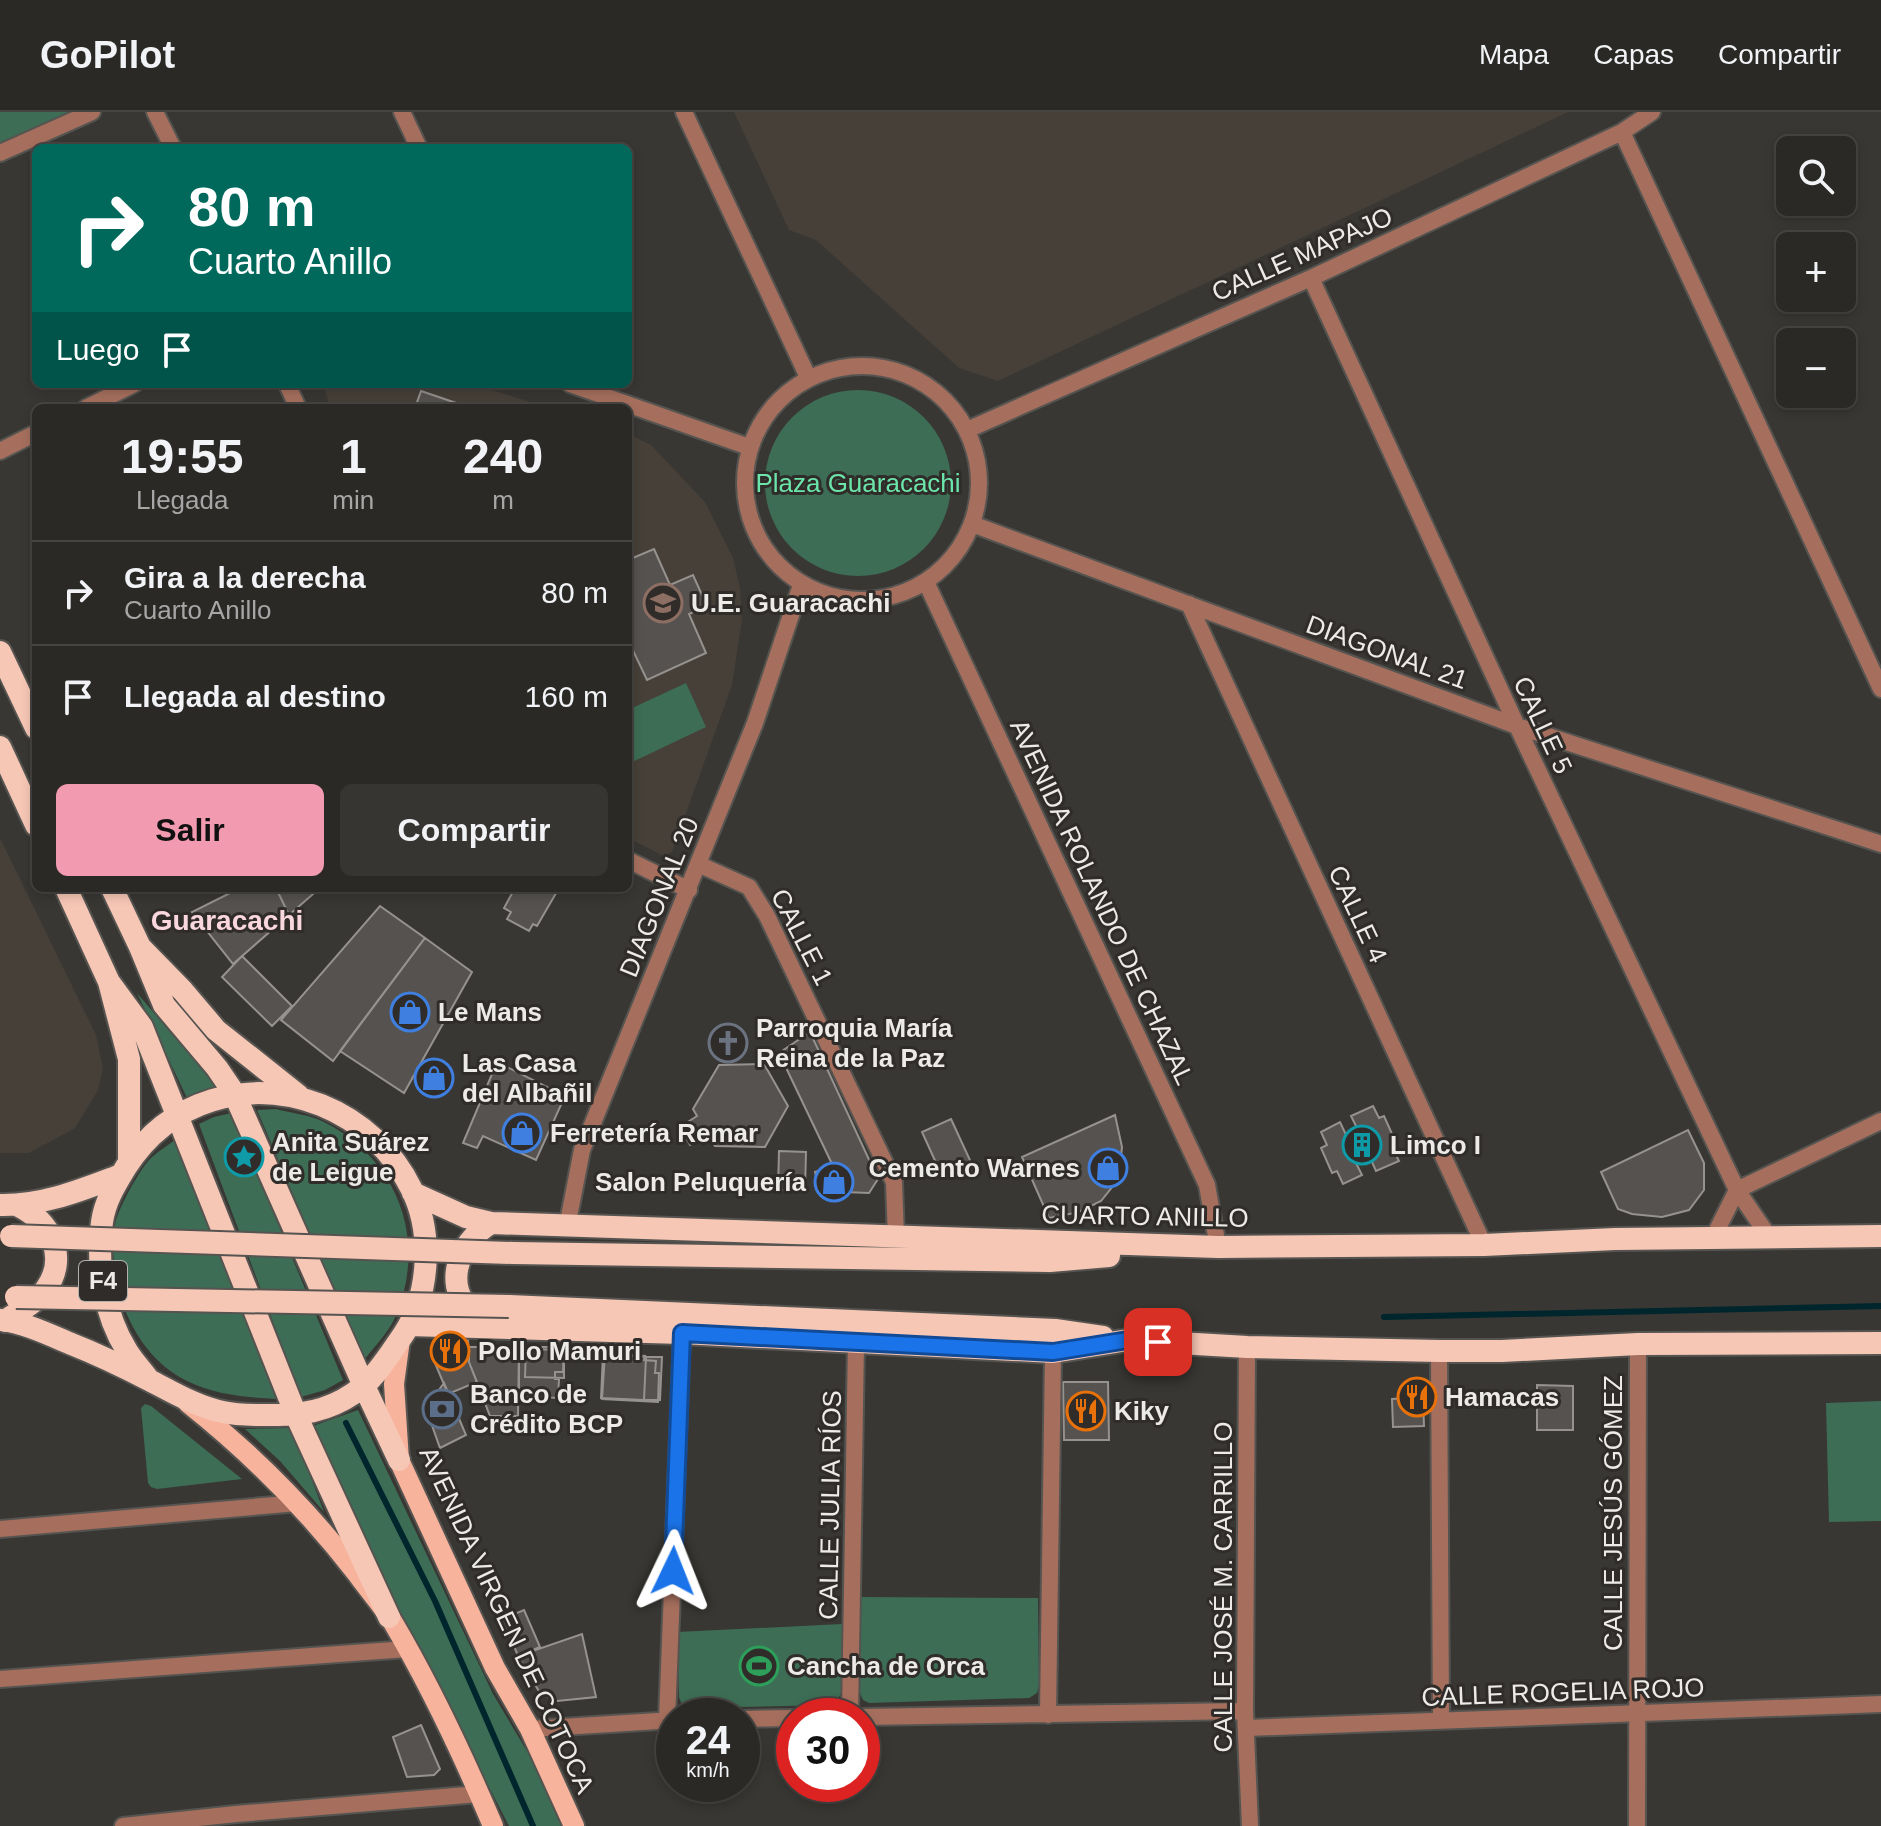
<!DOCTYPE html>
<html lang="es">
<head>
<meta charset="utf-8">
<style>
	:root { --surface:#2b2926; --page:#373532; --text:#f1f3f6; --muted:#a6a6a7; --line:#474543; --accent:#f29aaf }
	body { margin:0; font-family:Arial,sans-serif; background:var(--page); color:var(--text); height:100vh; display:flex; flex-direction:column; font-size:30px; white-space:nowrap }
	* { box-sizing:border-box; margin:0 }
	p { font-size:26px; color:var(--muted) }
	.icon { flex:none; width:44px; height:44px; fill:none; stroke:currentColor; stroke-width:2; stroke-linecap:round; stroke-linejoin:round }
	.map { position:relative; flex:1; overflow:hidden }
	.side { position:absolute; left:32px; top:292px; width:600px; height:488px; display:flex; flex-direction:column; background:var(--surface); border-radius:12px; box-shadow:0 4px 12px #0003,0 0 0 2px var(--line) }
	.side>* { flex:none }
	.guide { position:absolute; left:32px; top:32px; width:600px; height:244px; border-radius:12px; box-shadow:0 4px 12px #0003,0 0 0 2px var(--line); background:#00695c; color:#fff; overflow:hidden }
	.fabs { position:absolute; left:1776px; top:24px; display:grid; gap:16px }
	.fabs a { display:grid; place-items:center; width:80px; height:80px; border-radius:12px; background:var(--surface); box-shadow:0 4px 12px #0003,0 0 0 2px var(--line); font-size:40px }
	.speed { position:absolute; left:656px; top:1586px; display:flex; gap:16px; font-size:40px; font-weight:700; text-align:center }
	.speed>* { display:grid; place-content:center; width:104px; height:104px; border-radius:50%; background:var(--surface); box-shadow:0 4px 12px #0003,0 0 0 2px var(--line); line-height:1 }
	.speed small { font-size:20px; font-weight:400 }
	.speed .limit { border:12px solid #d22; background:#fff; color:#111 }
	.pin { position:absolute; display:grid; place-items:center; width:68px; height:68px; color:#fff; margin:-34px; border-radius:16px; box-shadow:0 4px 12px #0006 }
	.me { position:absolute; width:88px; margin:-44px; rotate:2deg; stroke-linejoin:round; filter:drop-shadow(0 0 6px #0008) }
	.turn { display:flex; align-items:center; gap:28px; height:168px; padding:0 24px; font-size:36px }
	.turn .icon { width:104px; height:104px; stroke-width:2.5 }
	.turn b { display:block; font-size:56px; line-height:68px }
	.then { display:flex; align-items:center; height:76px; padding:0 24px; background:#0003; gap:16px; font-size:30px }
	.eta { display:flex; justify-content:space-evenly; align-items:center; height:136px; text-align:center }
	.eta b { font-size:48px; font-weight:700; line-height:56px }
	.primary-button { display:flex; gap:16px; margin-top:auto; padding:16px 24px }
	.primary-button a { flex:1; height:92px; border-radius:12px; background:var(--accent); color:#111; font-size:32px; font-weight:700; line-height:92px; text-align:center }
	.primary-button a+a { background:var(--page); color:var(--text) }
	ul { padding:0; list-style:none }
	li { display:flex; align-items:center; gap:24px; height:104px; padding:0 24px; border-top:2px solid var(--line) }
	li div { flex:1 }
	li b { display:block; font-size:30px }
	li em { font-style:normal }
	header { display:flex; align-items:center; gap:48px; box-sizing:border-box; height:112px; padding:0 40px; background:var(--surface); border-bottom:2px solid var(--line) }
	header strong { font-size:38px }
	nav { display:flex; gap:44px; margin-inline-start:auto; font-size:28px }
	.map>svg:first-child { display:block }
	.built { fill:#464038 }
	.green { fill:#3d6d55 }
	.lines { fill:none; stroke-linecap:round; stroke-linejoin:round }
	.stream { stroke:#00262d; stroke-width:6 }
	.building { fill:#56524f; stroke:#96928f; stroke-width:2 }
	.minor-casing { stroke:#565450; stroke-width:20 }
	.primary-casing { stroke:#565450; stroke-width:24 }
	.trunk-casing { stroke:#565450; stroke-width:26 }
	.minor { stroke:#a66f5d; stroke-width:16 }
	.primary { stroke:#f7b39c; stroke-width:20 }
	.trunk { stroke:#f7c7b6; stroke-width:22 }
	.trunk-bridge-casing { stroke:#565450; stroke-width:26; stroke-linecap:butt }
	.trunk-bridge { stroke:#f7c7b6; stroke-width:22 }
	.route-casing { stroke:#114b97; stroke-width:20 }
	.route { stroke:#1a73e8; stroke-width:14 }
	.labels { text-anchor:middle; stroke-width:6; stroke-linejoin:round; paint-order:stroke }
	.shield { fill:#2f2c29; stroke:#b3b2af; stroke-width:2 }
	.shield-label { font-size:24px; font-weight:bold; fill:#ecebe8 }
	.street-label { font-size:26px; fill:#ecebe8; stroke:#2f2c29 }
	.park-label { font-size:26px; fill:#6ce5ab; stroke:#2f2c29 }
	.poi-label { font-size:26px; font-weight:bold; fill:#ecebe8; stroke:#2f2c29; text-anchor:start }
	.neighbourhood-label { font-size:28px; font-weight:bold; fill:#fad7de; stroke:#2f2c29 }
</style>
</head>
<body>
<header>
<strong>GoPilot</strong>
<nav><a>Mapa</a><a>Capas</a><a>Compartir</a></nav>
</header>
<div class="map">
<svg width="1881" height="1714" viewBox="0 0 1881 1714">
	<rect width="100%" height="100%" fill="#393733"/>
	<path class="built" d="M734 0H1568L998 269 959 256 816 128 789 118Z
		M323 272H474L548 296H330Z
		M628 322 651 333 705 390 733 446 740 476 742 508 732 573 672 740 664 744 628 726Z
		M0 726 96 923 103 957 98 978 75 1016 29 1041H0Z"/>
	<path class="green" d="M0 0H71L0 31Z
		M765 371a93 93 0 1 1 186 0a93 93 0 1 1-186 0Z
		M686 571 706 615 628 652V598Z
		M137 881 217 975 188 988Z
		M276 997C291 1001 310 1003 324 1010 397 1047 428 1126 396 1203 390 1219 375 1234 364 1248L257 998Z
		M232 1001 343 1268 325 1278 301 1285 199 1012 214 1005Z
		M178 1026 276 1287C244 1285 216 1283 187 1269 132 1242 106 1171 115 1113 118 1096 138 1061 149 1048 157 1040 168 1033 178 1026Z
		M1881 1289V1409L1829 1410 1826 1291Z
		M145 1292 151 1294 242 1367 157 1377 151 1375 148 1371 141 1296Z
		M358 1298 493 1582 537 1656 562 1714H509L403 1507 313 1314Z
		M292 1316 324 1400 280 1349 245 1317Z
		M861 1485 1038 1486 1039 1573 1037 1581 1029 1586 869 1591 863 1588 860 1581Z
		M842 1512 841 1582 832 1593 688 1596 682 1593 679 1585 677 1520Z"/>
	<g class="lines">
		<path class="stream" d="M1384 1205 1881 1194
			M346 1311 435 1489 533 1714"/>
	</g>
	<path class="building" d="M421 279 471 296H415Z
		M654 437 670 473 693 463 707 494 689 502 706 541 647 568 628 528V448Z
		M240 776H276L289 803 233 852 192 800Z
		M276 776H320L289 803Z
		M515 776H559L537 814 533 812 529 819 507 807 511 800 504 796Z
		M380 794 425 826 333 949 281 908Z
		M425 826 472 860 404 981 340 939Z
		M242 844 292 894 272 914 222 865Z
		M810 920 878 1067 869 1081 819 1079 815 1060 833 1054 779 941Z
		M497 950 565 984 536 1048 483 1024 477 1036 463 1031Z
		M764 952 788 994 765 1035 715 1034 708 1023 690 1033 680 1015 697 1004 693 997 719 953Z
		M1373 994 1379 1006 1384 1004 1397 1033 1392 1035 1399 1049 1376 1059 1368 1041 1354 1047 1362 1063 1343 1072 1337 1059 1332 1061 1321 1036 1327 1033 1321 1020 1340 1010 1347 1025 1359 1020 1351 1004Z
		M1115 1003 1122 1035 1120 1054 1113 1074 1101 1089 1079 1100 1049 1106 1022 1045Z
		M951 1007 975 1059 948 1060 937 1053 922 1020Z
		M1688 1018 1704 1051V1078L1689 1098 1662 1105 1632 1102 1618 1097 1601 1060Z
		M779 1039 806 1040 805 1079 778 1078Z
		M468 1228 469 1250 477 1270 448 1282 432 1244Z
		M469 1235H519L518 1304H490L469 1250Z
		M519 1235H564L563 1260H555V1267H559L558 1286 519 1284Z
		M526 1237 564 1238V1266L525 1265Z
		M603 1242 646 1245 644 1288 601 1286Z
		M605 1242 645 1244 644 1248 656 1249 655 1261H659L658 1290 602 1287Z
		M646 1245H662L660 1288H644Z
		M1063 1270H1108L1109 1328H1064Z
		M444 1271 466 1323 440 1336 429 1305 431 1289Z
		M1537 1273 1573 1274V1318H1537Z
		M1409 1274H1423L1424 1287H1409Z
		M1407 1277H1415L1423 1288 1424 1314 1393 1315 1392 1287 1407 1286Z
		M524 1498 540 1535 518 1544 503 1507Z
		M582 1522 596 1585 557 1589 540 1581 518 1544Z
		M421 1613 440 1657 434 1663 407 1665 393 1625Z"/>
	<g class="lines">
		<g class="minor-casing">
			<path id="minor" d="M155 0 173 36
				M402 0 419 36
				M684 0 808 265
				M1622 20 1881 577
				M0 41 92 0
				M1311 166 1517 614 1737 1078 1769 1125
				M745 371a117 117 0 1 1 234 0a117 117 0 1 1-234 0Z
				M287 272 298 296
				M570 272 749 335
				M86 296 134 272
				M967 318 1311 166 1622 20 1652 0
				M0 339 36 321
				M972 412 1517 614 1881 732
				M926 470 1207 1073 1218 1135
				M1189 492 1484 1133
				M628 748 689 778
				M698 752 749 775 767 804 894 1070 896 1126
				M567 1115 582 1038 755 611 801 473
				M1713 1126 1737 1078 1881 1009
				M1247 1235 1245 1599 1250 1714
				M1439 1239 1441 1608
				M0 1417 298 1391
				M0 1567 407 1537
				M1048 1603 1053 1240
				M850 1604 856 1230
				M862 1605 1245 1599
				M742 1607 794 1606
				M667 1608 682 1221
				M1247 1616 1881 1592
				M530 1617 674 1608
				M123 1714 236 1702 479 1682
				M1637 1714 1638 1232"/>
		</g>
		<g class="primary-casing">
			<path id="primary" d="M400 1228 394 1272 399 1348 495 1556 530 1617 574 1714
				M188 1291C252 1342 308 1398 358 1463 369 1478 381 1492 391 1507 430 1573 463 1643 493 1714"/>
		</g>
		<g class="trunk-casing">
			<path id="trunk" d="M0 540 36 616
				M0 635 36 713
				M66 776 109 870 129 947V1051
				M112 776 140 835 183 879 216 918 298 983
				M140 835 164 893 217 956 234 981 364 1274 399 1348
				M109 870 142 915 296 1303 389 1505
				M413 1081 466 1105 491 1111 1218 1135 1484 1133 1615 1127 1881 1124
				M0 1093C43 1094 81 1078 121 1063
				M513 1141 1050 1149 1109 1144
				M509 1194 1055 1218 1103 1225
				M478 1205C440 1178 457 1131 491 1111
				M0 1208C23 1210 48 1222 69 1231 97 1242 124 1255 151 1269 174 1281 198 1295 223 1300 241 1304 260 1303 278 1303 309 1303 338 1295 362 1275 378 1262 391 1240 403 1223 430 1183 433 1121 412 1078 393 1039 361 1009 321 993 247 965 169 988 126 1055 115 1073 105 1089 102 1110 96 1153 104 1202 127 1239 133 1249 142 1258 149 1268
				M5 1209C19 1199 36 1191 46 1177 69 1144 50 1109 17 1093
				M409 1213 682 1221 1053 1240 1128 1228 1247 1235 1439 1239H1502L1638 1232 1881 1231"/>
		</g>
		<use href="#minor" class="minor"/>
		<use href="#primary" class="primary"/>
		<use href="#trunk" class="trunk"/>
		<g class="trunk-bridge-casing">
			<path id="trunk-bridge" d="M11 1124 513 1141
				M16 1185 509 1194"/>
		</g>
		<use href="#trunk-bridge" class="trunk-bridge"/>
	</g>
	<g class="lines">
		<g class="route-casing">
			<path id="route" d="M673 1459 682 1221 1053 1240 1128 1228 1158 1230"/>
		</g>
		<use href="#route" class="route"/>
	</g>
	<defs>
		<g id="school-ring" transform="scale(2)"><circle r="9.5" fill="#2f2c29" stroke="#8d6e63" stroke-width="1.5"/><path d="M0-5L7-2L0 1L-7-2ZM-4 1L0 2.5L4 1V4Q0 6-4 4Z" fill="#8d6e63"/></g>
		<g id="shop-ring" transform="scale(2)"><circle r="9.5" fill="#2f2c29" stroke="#3f7fe0" stroke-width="1.5"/><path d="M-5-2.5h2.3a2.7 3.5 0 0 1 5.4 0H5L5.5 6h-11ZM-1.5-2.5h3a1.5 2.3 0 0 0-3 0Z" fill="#3f7fe0"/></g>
		<g id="church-ring" transform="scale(2)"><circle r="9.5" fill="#2f2c29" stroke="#6b7280" stroke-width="1.5"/><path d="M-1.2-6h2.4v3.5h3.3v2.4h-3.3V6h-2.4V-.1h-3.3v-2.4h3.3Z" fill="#6b7280"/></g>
		<g id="building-ring" transform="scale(2)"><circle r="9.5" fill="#2f2c29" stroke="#0f9aa8" stroke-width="1.5"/><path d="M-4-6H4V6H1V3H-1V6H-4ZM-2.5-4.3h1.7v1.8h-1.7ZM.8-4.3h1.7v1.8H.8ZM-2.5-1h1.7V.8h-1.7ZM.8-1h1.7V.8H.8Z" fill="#0f9aa8"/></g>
		<g id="sight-ring" transform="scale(2)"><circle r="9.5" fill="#2f2c29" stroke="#0f9aa8" stroke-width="1.5"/><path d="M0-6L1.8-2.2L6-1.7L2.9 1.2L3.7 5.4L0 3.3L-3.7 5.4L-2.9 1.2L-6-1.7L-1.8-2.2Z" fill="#0f9aa8"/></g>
		<g id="restaurant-ring" transform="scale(2)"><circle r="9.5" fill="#2f2c29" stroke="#e8710a" stroke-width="1.5"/><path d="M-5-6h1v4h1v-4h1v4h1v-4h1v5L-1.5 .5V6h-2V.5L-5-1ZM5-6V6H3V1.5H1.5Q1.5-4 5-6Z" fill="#e8710a"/></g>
		<g id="bank-ring" transform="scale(2)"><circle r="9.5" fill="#2f2c29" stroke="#5c6f8a" stroke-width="1.5"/><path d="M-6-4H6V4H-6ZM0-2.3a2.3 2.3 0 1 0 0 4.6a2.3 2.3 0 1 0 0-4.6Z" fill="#5c6f8a"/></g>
		<g id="stadium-ring" transform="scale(2)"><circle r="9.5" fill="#2f2c29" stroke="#2e9e5b" stroke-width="1.5"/><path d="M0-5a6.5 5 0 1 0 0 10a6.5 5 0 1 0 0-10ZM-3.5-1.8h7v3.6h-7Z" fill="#2e9e5b"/></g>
	</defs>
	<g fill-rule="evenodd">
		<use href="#school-ring" x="663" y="491"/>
		<use href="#shop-ring" x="410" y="900"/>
		<use href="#church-ring" x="728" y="931"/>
		<use href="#shop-ring" x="434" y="966"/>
		<use href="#shop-ring" x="522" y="1021"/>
		<use href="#building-ring" x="1362" y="1033"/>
		<use href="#sight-ring" x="244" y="1045"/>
		<use href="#shop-ring" x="1108" y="1056"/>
		<use href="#shop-ring" x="834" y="1070"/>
		<use href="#restaurant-ring" x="450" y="1239"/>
		<use href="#restaurant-ring" x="1417" y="1285"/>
		<use href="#bank-ring" x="442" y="1297"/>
		<use href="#restaurant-ring" x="1086" y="1299"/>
		<use href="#stadium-ring" x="759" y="1554"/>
	</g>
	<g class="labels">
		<rect class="shield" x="79" y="1149" width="48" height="40" rx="6"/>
		<g class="shield-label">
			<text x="103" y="1177">F4</text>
		</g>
		<g class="street-label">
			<text transform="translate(1302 142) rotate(-24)" y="9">CALLE MAPAJO</text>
			<text transform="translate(1387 540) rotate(20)" y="9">DIAGONAL 21</text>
			<text transform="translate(1543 613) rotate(65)" y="9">CALLE 5</text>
			<text transform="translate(659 785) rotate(-68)" y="9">DIAGONAL 20</text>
			<text transform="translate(1102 790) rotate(65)" y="9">AVENIDA ROLANDO DE CHAZAL</text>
			<text transform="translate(1358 802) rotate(65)" y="9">CALLE 4</text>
			<text transform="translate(802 825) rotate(63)" y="9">CALLE 1</text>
			<text transform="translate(1145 1104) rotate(1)" y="9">CUARTO ANILLO</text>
			<text transform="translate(830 1393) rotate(-89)" y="9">CALLE JULIA RÍOS</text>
			<text transform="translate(1613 1401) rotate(-90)" y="9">CALLE JESÚS GÓMEZ</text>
			<text transform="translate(1223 1475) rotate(-90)" y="9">CALLE JOSÉ M. CARRILLO</text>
			<text transform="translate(507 1508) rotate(65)" y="9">AVENIDA VIRGEN DE COTOCA</text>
			<text transform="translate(1563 1580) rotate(-2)" y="9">CALLE ROGELIA ROJO</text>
		</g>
		<g class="park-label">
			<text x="858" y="380">Plaza Guaracachi</text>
		</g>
		<g class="poi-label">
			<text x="691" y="500">U.E. Guaracachi</text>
			<text x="438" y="909">Le Mans</text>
			<text x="756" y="925">Parroquia María<tspan x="756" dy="30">Reina de la Paz</tspan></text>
			<text x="462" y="960">Las Casa<tspan x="462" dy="30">del Albañil</tspan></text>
			<text x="550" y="1030">Ferretería Remar</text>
			<text x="272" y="1039">Anita Suárez<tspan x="272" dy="30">de Leigue</tspan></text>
			<text x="1390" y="1042">Limco I</text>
			<text x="1080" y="1065" text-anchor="end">Cemento Warnes</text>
			<text x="806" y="1079" text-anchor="end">Salon Peluquería</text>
			<text x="478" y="1248">Pollo Mamuri</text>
			<text x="470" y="1291">Banco de<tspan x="470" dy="30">Crédito BCP</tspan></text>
			<text x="1445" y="1294">Hamacas</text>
			<text x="1114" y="1308">Kiky</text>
			<text x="787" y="1563">Cancha de Orca</text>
		</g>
		<g class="neighbourhood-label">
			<text x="227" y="818">Guaracachi</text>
		</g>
	</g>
</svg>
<div class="fabs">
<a><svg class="icon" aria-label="search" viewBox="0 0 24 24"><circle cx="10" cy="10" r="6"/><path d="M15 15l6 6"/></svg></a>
<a>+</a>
<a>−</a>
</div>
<div class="speed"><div>24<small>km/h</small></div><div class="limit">30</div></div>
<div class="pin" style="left:1158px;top:1230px;background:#d93025"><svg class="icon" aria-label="arrive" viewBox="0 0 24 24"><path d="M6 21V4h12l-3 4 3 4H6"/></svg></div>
<svg class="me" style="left:673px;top:1459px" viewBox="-20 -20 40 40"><path d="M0-17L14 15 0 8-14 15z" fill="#1a73e8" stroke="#fff" stroke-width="4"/></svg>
<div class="guide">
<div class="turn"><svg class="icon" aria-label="right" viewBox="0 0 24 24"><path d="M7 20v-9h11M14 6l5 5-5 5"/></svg><div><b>80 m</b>Cuarto Anillo</div></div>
<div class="then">Luego<svg class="icon" aria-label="arrive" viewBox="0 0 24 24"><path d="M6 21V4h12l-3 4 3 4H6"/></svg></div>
</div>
<section class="side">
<div class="eta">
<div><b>19:55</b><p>Llegada</p></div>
<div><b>1</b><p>min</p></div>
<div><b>240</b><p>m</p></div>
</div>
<ul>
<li><svg class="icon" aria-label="right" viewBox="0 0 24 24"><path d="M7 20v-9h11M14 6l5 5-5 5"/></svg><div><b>Gira a la derecha</b><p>Cuarto Anillo</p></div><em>80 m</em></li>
<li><svg class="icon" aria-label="arrive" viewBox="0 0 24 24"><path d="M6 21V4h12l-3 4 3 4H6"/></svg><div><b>Llegada al destino</b></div><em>160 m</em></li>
</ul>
<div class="primary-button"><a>Salir</a><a>Compartir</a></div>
</section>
</div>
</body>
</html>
